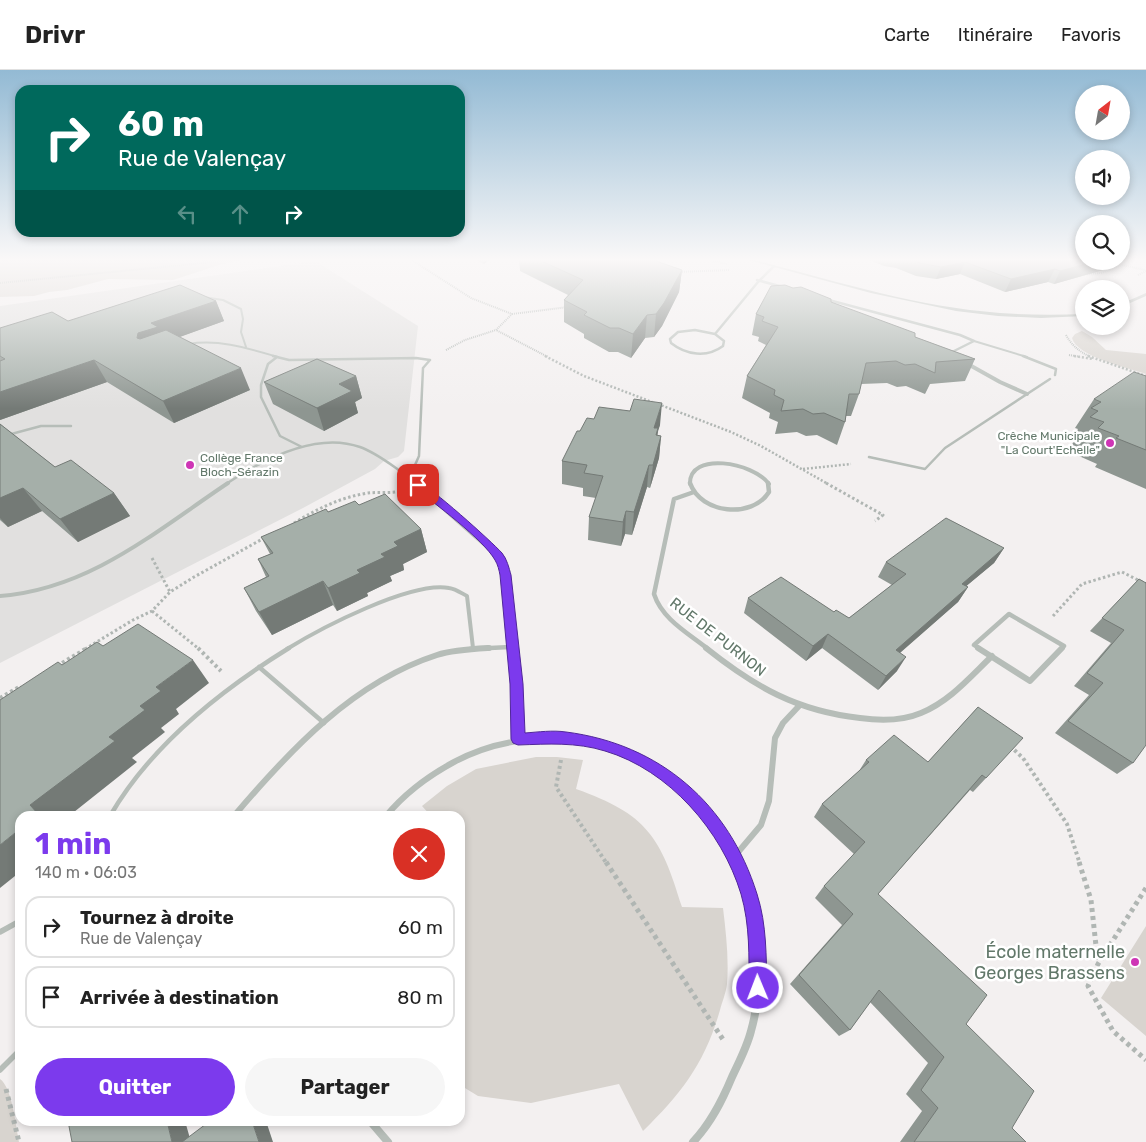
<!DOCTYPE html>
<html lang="fr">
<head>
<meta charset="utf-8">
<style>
	:root { --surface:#fff; --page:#f6f6f6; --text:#222; --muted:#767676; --line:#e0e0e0; --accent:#7c3aed }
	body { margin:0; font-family:Rubik,sans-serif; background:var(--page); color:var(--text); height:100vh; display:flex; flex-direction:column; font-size:19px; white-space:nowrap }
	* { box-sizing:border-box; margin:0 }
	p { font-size:16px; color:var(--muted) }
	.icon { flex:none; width:28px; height:28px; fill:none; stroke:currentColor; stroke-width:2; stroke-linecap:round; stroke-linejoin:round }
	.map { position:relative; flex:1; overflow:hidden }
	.drawer { position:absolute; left:15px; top:741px; width:450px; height:315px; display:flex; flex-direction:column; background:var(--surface); border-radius:15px; box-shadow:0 2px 8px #0003 }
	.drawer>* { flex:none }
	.top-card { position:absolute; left:15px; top:15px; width:450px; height:152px; border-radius:15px; box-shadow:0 2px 8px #0003; background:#00695c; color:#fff; overflow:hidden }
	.needle { width:32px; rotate:31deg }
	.tools { position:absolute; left:1075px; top:15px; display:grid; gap:10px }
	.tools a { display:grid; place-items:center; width:55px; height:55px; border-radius:50%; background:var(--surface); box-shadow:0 2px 8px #0003; font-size:25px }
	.pin { position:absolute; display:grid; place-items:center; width:42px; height:42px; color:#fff; margin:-21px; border-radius:10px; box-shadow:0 2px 8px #0006 }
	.me { position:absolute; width:55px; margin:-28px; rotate:359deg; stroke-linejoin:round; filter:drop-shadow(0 0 4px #0008) }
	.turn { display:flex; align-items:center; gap:18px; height:105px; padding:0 20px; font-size:22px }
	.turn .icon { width:65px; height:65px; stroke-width:2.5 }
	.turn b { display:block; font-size:35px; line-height:42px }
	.lanes { display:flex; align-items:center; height:48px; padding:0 20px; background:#0003; justify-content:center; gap:25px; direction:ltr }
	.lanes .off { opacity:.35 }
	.round { display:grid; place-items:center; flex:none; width:52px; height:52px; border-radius:26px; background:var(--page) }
	.summary { display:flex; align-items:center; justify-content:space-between; height:85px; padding:0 20px }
	h1 { font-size:30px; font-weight:700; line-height:38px; color:var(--accent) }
	.button { display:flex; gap:10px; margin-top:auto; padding:10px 20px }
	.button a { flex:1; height:58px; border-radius:30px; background:var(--accent); color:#fff; font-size:20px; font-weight:700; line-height:58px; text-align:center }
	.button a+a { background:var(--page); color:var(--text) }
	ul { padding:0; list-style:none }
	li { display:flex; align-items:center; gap:15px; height:62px; margin:0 10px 8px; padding:0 10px; border:2px solid var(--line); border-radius:15px }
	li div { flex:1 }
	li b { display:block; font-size:19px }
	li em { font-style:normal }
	header { display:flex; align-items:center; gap:30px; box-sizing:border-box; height:70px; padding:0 25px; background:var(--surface); border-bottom:1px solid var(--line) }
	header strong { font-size:24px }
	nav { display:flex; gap:28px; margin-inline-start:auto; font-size:18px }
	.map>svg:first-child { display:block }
	.built { fill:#e1e0df }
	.green { fill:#d8d4cf }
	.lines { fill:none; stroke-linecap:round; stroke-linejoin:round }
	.path-far4 { stroke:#b0b6b3; stroke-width:2; stroke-dasharray:1 1; stroke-linecap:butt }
	.path-far3 { stroke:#b0b6b3; stroke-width:2.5; stroke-dasharray:2 2; stroke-linecap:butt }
	.path-far2 { stroke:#b0b6b3; stroke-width:3; stroke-dasharray:2.5 2.5; stroke-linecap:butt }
	.path-far1 { stroke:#b0b6b3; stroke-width:4; stroke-dasharray:3 3; stroke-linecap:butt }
	.path { stroke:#b0b6b3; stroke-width:5; stroke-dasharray:4 4; stroke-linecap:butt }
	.service-far4 { stroke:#b6bdb8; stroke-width:2 }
	.service-far3 { stroke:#b6bdb8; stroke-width:2.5 }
	.service-far2 { stroke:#b6bdb8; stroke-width:4 }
	.service-far1 { stroke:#b6bdb8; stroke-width:4.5 }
	.service { stroke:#b6bdb8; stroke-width:5.5 }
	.minor-far4 { stroke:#b6bdb8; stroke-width:2.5 }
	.minor-far3 { stroke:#b6bdb8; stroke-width:4 }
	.minor-far2 { stroke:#b6bdb8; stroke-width:4.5 }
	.minor-far1 { stroke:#b6bdb8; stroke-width:6 }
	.minor { stroke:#b6bdb8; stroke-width:8 }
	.tertiary { fill:#b6bdb8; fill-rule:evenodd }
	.wall { fill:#8e9691 }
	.shaded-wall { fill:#747a76 }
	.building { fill:#a5afa9; stroke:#747a76 }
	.route { fill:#7c3aed; stroke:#51269a }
	.poi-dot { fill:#ce35b5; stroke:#fff; stroke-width:2 }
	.labels { text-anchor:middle; stroke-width:5; stroke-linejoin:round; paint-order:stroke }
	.far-poi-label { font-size:12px; fill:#62786a; stroke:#fff; text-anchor:end }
	.street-label { font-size:15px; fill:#62786a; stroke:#fff }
	.near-poi-label { font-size:18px; fill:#62786a; stroke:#fff; text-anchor:end }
</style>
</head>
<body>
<header>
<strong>Drivr</strong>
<nav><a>Carte</a><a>Itinéraire</a><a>Favoris</a></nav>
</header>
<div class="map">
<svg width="1146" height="1072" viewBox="0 0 1146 1072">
	<rect width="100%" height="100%" fill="#f3f0f0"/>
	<path class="built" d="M315 191 418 256 404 381 398 387 384 391 375 399 303 438 0 593V236Z"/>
	<path class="green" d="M0 189H250L222 194 173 210 108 209 67 220 49 222 34 226 0 227Z
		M1082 261 1092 267 1106 280 1146 284V304C1129 298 1077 287 1072 268L1075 264Z
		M536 687H557L583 690 576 719C647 744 661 767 682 837L723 838C726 863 729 889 727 914 726 923 722 932 720 940 705 993 681 1024 643 1061L619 1014 531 1033 478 1026 460 1015V746H431L422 736 447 716 476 699Z
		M1146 856V966L1101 928Z
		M0 1009C12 1017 16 1057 19 1072H0Z"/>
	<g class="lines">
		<path class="path-far4" d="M410 189 471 228 512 244 496 260 548 287
			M705 189 727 194
			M1122 195 1145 200
			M678 202 729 200
			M1085 204 1101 203 1122 195
			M1138 205 1146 201
			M0 213 244 189
			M512 244 568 237
			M1066 265C1072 276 1080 282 1091 287
			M446 280 465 270 496 260
			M1069 285 1081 287"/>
		<path class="path-far3" d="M545 286 584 306 652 332
			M1074 286 1093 289
			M1088 286 1146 306
			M658 334 731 362 761 376 828 414
			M803 399 851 394"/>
		<path class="path-far2" d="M826 413 883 445 875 451
			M294 453C317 439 341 427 368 423 377 422 387 423 396 422
			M152 488 170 522
			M152 541 199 579
			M1053 546 1082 514 1122 502 1146 514
			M85 579 133 550 152 541 170 522 194 507 266 467"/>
		<path class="path-far1" d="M198 578 221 601
			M57 596 87 578
			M0 628 21 616
			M1010 676 1023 688 1067 754 1080 794
			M561 690 556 717 607 794"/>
		<path class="path" d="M606 792 724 971
			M1079 792 1091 830 1098 894
			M1146 818 1098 894 1088 916 1113 961 1146 990
			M6 1019 19 1072"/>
		<path class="service-far4" d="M203 227 223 230 241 239 243 249 241 262 246 277
			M974 271 1027 287
			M188 274C220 269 247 278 278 287"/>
		<path class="service-far3" d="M273 286 289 290 416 288 430 290
			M1023 286 1056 299 1055 305
			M277 287 268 294 261 315V327L280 366 302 377
			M0 367 41 356H71
			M869 387 925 399 945 378 1050 309
			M226 414C262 390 316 361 360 377 377 383 391 395 406 405L415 395 419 386 423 298 430 290"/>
		<path class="service-far2" d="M0 526C90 519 156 461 228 413
			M287 579C321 558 411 511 449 518 456 519 461 523 467 526L473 578"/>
		<path class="service-far1" d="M259 597 324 653
			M110 746C151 675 221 620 289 578"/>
		<path class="service" d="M0 862 20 851
			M0 1000 20 980"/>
		<path class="minor-far4" d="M757 210 783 217
			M825 229 960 265 974 271 950 283 952 284
			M695 260 715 264 724 271 723 276C707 288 686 285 671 273L670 269 678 262Z
			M715 264 758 212 774 196"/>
		<path class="minor-far3" d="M966 293 1000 312 1027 324
			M406 405 416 414
			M690 414C689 381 753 392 769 414"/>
		<path class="minor-far2" d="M415 413 499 487 506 505 514 579
			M690 413C701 444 752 449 769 422L768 413
			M694 422 674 429 654 524C662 549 688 563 708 579
			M470 579 512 577
			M980 579 974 575 1009 544 1064 576 1061 579"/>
		<path class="minor-far1" d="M513 578 517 613 518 669
			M706 578C755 617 797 641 860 648 881 651 902 651 921 643 950 631 970 607 992 586
			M978 578 1030 611 1062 578
			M234 746C289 681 353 612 437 585 453 580 472 579 489 578
			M386 746C405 723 428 706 454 692 541 646 644 672 707 745 720 760 729 777 737 794
			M734 787 761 755 769 731 775 668 783 653 799 636"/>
		<path class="minor" d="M370 1051 388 1072
			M693 1072C711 1053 722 1031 732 1007 739 992 747 977 751 961 765 912 760 838 737 792"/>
		<path class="tertiary" d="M744 189H750C832 210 915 237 1000 243 1028 245 1056 245 1084 244V246L1041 248 998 246 956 241 871 223Z
			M1146 223V226L1121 237V234Z"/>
	</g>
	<path class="wall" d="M475 189H490L484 194Z
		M519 189H650L682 200 679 222 662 256 654 267 645 268 631 288 618 282H609L584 268V264L564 252V230L568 225 520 201Z
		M867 189H1128L1103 200 1054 214 1048 212 1005 222 960 204 936 209 916 206 896 198 884 196Z
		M216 231 224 251 179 267 250 320 174 353 107 312 0 350V258L68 251Z
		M831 232 915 267 975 289 965 311 930 314 925 324 906 316 897 317 887 313 861 314 859 324 851 346H846L845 352 837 375 817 365 806 366 797 362 775 364 778 352 769 348 770 343 742 328 747 306 766 275 758 271 759 267 752 265 756 244Z
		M356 306 362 328 355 332 358 343 324 361 273 334 264 312Z
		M1146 306V419L1095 397 1097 394 1079 386 1083 380 1071 376 1076 368 1073 367 1078 359 1075 358 1094 329Z
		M630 341 660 355 657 365 661 366 659 388 650 418 647 417 632 465 625 464 621 476 588 470 589 447 596 428 583 426V418L562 414V391L580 361 594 349Z
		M0 354 55 397 114 423 130 446 78 472 42 441 8 457 0 450Z
		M359 435 421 459 427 482 403 494 404 500 390 506 392 511 367 523 368 526 337 541 333 535 272 565 256 541 244 518 266 507 258 489 270 484 261 467 328 442Z
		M1004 478 994 493 966 516 968 517 958 532 900 583 897 601 878 620 822 578 806 591 744 543 748 528 834 542 849 548 892 515 878 507 886 492Z
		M1139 509 1133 693 1117 704 1055 663 1089 625 1074 616 1111 573 1090 561Z
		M978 637 986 708 973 722 970 720 878 824 966 954 1012 1058 1026 1072H900L922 1041 906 1024 928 993 870 932 850 960 839 966 790 914 842 855 815 828 824 816 854 784 814 747 822 734 859 701 866 690 928 692Z"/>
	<path class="shaded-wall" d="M483 189H490L484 194Z
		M1121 189H1128L1103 200 1054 214 1060 201 1097 191H1121Z
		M965 192 960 204 936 209 941 197Z
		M1055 199 1048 212 1005 222 1011 209Z
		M682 200 679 222 662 256 654 267 656 244Z
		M216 231 224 251 166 272 148 289 137 268 138 263 151 253Z
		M647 245 645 268 631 288 633 264Z
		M94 290 107 312 0 350V322Z
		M241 298 250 320 174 353 163 331Z
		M356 306 362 328 355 332 358 343 324 361 317 338 339 314Z
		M662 333 660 355 658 360 656 381 654 358Z
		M661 366 659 388 650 418 653 395Z
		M649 395 647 417 632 465 634 442Z
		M23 418 42 441 8 457 0 448V428Z
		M114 423 130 446 78 472 60 449Z
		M626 441 625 464 621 476 623 452Z
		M421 459 427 482 403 494 404 500 390 506 392 511 367 523 368 526 337 541 328 518 357 500 381 484 394 472Z
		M1004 478 994 493 952 528 962 514Z
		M323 511 333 535 272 565 259 542Z
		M968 517 958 532 887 594 896 580Z
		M828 564 822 578 806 591 813 576Z
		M906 587 897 601 878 620 886 606Z
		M193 590 209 613 176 639 179 644 161 658 165 662 132 688 137 692 69 746H37L30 735 109 667 140 636 156 617Z
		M20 759V802L0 818V775Z
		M167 1051H185L191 1072H172Z
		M252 1051H266L273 1072H259Z"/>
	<path class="building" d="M537 189H650L682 200 664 233 656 244 647 245 633 264 619 258H610L584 245 587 242 564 230 583 210Z
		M909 189H1084V191H1097L1060 201 1055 199 1011 209 965 192 941 197 920 193Z
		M180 215 216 231 151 253 158 257 138 263 137 268 140 269 166 260 241 298 163 331 94 290 0 322V291L5 289 0 286V258L52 242 68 251Z
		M785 215 793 218 801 217 831 229V232L915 263V267L975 289 936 292 935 303 915 294 905 295 896 291 866 293 859 324H849L845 352 824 343 813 344 803 339 781 341 784 330 774 325 775 320 747 306 778 257 762 251 764 247 756 244 771 216Z
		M317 289 356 306 339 314 352 321 317 338 264 312Z
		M1134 302 1146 306V380L1116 368 1119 366 1098 358 1104 352 1090 347 1098 341 1091 338 1101 332 1094 329Z
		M634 329 662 333 654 358H658L656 365 661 366 653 395H649L634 442 626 441 623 452 589 447 603 406 584 403 587 395 562 391 577 361H580L587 348 594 349 599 337 630 341Z
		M0 354 55 397 71 390 114 423 60 449 23 418 0 428Z
		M385 424 421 459 394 472 398 476 381 484 385 487 357 500 360 503 328 518 323 511 259 542 244 518 269 506 258 489 273 483 261 467 326 439 328 442 355 431 359 435Z
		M946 448 1004 478 962 514 968 517 896 580 906 587 886 606 828 564 813 576 748 528 781 507 834 542 836 540 849 548 906 504 886 492Z
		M1139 509 1146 513V512V675L1133 693 1068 651 1103 613 1087 603 1124 560 1102 548Z
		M138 554 193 590 156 617 161 621 140 636 145 640 109 667 115 671 30 735 39 745 37 746H20V759L0 775V630L58 592 62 595 97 572 103 576Z
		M978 637 1023 668 986 708 982 705 878 824 987 925 966 954 1034 1021 1012 1058 1026 1072H914L938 1038 921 1020 944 987 879 920 850 960 799 905 853 844 824 816 865 772 822 734 869 692 866 690 894 665 928 692Z
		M68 1051H167L172 1072H72Z
		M210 1051H252L259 1072H182Z"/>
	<linearGradient id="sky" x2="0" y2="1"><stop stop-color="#93bad4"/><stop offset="0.56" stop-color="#faf8f8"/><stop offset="1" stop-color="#faf8f8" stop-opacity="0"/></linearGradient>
	<rect width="1146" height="339" fill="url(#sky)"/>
	<path class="route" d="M418 412C430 416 491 471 502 483 507 489 509 498 511 505L523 614 525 663C538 662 553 660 566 662 660 674 729 734 757 824 767 855 766 887 767 918L765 924 758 927 752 924 749 918C749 887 750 855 741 824 722 761 669 700 605 681 576 672 548 674 518 675L513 673 511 669 510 614 500 505C499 500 498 495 495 490 483 469 435 434 414 417V413Z"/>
	<g class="poi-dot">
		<circle cx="1110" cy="373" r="5"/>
		<circle cx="190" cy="395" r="5"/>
		<circle cx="1135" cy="892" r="5"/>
	</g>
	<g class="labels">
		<g class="far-poi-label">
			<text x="1100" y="370">Crêche Municipale<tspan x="1100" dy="14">"La Court'Echelle"</tspan></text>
			<text x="200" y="392" text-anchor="start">Collège France<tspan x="200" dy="14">Bloch-Sérazin</tspan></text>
		</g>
		<g class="street-label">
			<text transform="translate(718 567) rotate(38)" y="5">RUE DE PURNON</text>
		</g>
		<g class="near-poi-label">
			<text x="1125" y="888">École maternelle<tspan x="1125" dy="21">Georges Brassens</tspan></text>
		</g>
	</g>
</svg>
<div class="tools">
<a><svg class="needle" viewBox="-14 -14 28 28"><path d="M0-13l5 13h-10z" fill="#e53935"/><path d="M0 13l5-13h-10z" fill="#767676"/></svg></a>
<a><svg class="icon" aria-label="sound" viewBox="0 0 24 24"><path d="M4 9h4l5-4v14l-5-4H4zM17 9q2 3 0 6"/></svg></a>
<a><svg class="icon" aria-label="search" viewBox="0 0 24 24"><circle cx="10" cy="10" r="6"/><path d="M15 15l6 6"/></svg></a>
<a><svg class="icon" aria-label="layers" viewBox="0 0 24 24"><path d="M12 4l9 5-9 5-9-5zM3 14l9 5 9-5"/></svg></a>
</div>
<div class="pin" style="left:418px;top:415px;background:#d93025"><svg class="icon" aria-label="arrive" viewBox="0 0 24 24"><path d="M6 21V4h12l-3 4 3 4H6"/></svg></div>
<svg class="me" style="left:758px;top:918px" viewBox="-20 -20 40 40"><circle r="17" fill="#7c3aed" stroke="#fff" stroke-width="3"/><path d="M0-11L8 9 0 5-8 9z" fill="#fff"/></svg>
<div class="top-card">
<div class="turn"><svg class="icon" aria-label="right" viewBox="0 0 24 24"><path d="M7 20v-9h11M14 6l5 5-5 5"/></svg><div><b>60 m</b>Rue de Valençay</div></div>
<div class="lanes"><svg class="icon off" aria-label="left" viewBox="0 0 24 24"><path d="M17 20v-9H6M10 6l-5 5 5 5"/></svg><svg class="icon off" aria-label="ahead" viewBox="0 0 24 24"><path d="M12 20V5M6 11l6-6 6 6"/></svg><svg class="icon" aria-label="right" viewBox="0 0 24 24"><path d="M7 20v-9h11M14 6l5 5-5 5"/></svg></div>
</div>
<section class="drawer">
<div class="summary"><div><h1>1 min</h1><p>140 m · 06:03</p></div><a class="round" style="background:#d93025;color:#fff"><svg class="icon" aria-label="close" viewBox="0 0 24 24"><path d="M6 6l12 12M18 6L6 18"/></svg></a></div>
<ul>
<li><svg class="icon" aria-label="right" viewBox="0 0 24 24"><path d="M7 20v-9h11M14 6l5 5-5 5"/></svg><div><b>Tournez à droite</b><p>Rue de Valençay</p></div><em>60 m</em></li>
<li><svg class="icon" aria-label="arrive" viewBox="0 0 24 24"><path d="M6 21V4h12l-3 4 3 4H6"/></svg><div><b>Arrivée à destination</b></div><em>80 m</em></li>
</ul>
<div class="button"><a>Quitter</a><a>Partager</a></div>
</section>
</div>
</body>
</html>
